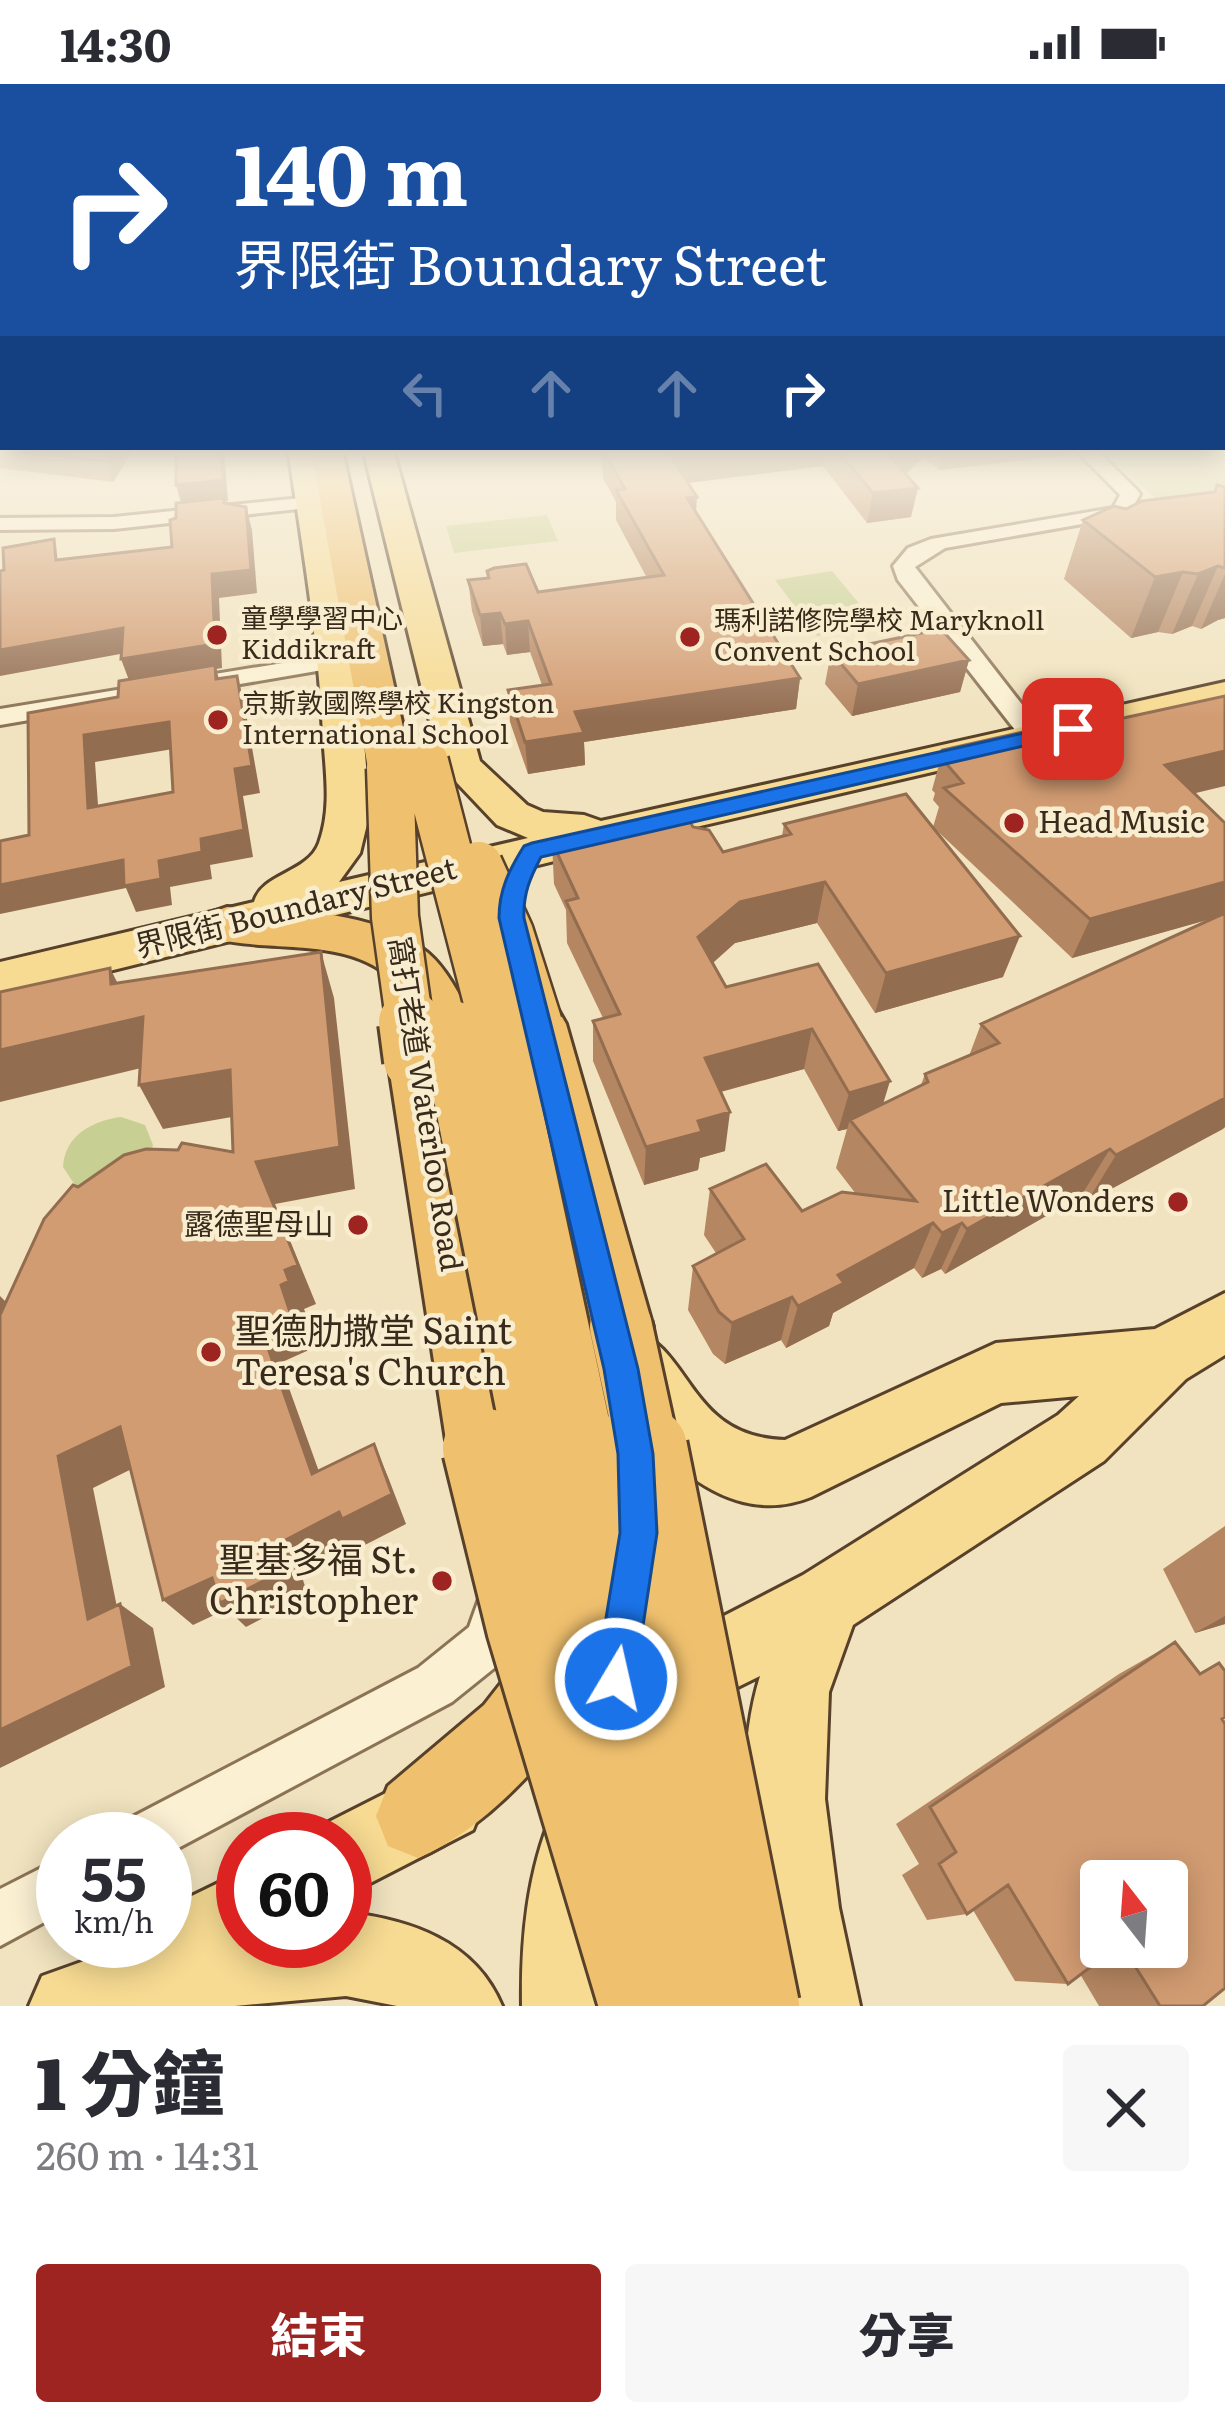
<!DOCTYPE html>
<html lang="zh-TW">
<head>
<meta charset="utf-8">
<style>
	:root { --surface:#fff; --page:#f7f7f7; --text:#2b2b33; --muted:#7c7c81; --accent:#9e2422 }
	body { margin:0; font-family:Literata,"Noto Sans TC",serif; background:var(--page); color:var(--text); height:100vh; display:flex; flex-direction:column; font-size:45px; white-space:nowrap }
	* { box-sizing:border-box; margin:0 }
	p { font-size:39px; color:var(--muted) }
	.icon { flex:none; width:66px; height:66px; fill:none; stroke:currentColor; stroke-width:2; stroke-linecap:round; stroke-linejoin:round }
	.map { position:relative; height:1922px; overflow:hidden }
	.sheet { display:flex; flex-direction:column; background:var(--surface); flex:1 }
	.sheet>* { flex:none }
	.guide { position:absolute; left:0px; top:0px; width:1227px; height:366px; box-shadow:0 6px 30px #0003; background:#1a4fa0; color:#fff; overflow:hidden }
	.needle { width:78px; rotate:343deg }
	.tools { position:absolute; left:1080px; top:1776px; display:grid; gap:24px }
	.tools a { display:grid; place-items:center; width:108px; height:108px; border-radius:12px; background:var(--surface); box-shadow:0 6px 30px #0003; font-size:60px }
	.speed { position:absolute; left:36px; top:1728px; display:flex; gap:24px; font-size:60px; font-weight:700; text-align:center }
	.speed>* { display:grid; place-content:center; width:156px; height:156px; border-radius:50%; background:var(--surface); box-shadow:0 6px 30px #0003; line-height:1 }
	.speed small { font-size:30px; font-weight:400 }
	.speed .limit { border:18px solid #d22; background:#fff; color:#111 }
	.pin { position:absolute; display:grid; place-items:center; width:102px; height:102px; color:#fff; margin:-51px; border-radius:24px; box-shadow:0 6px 18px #0006 }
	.me { position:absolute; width:132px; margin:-66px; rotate:9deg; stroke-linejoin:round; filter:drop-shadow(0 0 9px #0008) }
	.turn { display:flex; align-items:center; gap:42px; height:252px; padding:0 36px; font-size:54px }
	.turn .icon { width:156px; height:156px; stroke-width:2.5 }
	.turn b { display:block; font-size:84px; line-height:102px }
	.lanes { display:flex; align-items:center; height:114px; padding:0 36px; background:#0003; justify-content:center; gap:60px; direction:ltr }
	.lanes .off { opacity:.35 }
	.round { display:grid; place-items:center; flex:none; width:126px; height:126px; border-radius:12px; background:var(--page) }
	.overview { display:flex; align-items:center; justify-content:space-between; height:204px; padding:0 36px }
	h1 { font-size:72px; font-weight:800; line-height:90px }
	.primary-button { display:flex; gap:24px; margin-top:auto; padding:24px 36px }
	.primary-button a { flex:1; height:138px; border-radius:12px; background:var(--accent); color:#fff; font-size:48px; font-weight:800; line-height:138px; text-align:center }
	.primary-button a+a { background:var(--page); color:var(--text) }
	.status { display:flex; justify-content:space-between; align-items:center; height:84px; padding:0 60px; background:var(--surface); direction:ltr }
	.status svg { height:33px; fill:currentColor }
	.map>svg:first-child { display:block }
	.green { fill:#c7d092 }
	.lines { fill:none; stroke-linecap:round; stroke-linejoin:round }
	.minor-casing { stroke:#8b7356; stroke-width:6 }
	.primary-casing { stroke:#58412b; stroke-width:6 }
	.trunk-casing { stroke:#58412b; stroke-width:6 }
	.minor { fill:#fbf0d2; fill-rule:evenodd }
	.primary { fill:#f7db93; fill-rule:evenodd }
	.trunk { fill:#efc06e; fill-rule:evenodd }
	.trunk-bridge-far2-casing { stroke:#58412b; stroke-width:51; stroke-linecap:butt }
	.trunk-bridge-far1-casing { stroke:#58412b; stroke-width:68; stroke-linecap:butt }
	.trunk-bridge-casing { stroke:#58412b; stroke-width:86; stroke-linecap:butt }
	.trunk-bridge-far2 { stroke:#efc06e; stroke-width:46 }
	.trunk-bridge-far1 { stroke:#efc06e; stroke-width:62 }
	.trunk-bridge { stroke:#efc06e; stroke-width:80 }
	.wall { fill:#b58662; fill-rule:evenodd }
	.shaded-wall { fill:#936d50 }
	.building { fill:#d29c72; stroke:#936d50; stroke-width:3; fill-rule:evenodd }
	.route { fill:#1a73e8; stroke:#114b97; stroke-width:3 }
	.poi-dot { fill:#9e2422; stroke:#f8edcf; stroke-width:4.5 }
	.labels { text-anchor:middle; stroke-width:9; stroke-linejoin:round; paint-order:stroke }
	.far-poi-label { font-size:27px; fill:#392a1b; stroke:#f8edcf; text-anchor:start }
	.poi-label { font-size:30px; fill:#392a1b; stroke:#f8edcf; text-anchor:end }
	.street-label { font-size:30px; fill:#392a1b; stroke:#f8edcf }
	.near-poi-label { font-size:36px; fill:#392a1b; stroke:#f8edcf; text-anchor:start }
</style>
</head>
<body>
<div class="status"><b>14:30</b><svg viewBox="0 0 49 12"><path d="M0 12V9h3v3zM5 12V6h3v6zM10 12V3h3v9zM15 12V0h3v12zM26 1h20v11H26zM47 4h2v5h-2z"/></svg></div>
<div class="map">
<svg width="1225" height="1922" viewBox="0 0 1225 1922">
	<rect width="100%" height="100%" fill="#f1e3bf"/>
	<path class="green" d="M1098 365H1225V418L1169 426Z
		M547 431 558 457 454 469 446 442Z
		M832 487 877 541 817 552 775 496Z
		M121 1033 145 1041 153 1061 150 1073 88 1106 75 1101 63 1083C65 1051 92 1037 121 1033Z"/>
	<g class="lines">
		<g class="minor-casing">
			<path id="minor" d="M1075 365H1095L1137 406 1140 410 1128 432 945 464 915 483 1048 654 1035 662 1026 660 898 496 893 482 908 464 931 455 1113 424 1120 411Z
				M310 413 317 415V423L114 445 0 446V434L114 433Z
				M338 570 350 577 346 582 0 641V625Z
				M500 1494 516 1501 523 1517 513 1560 503 1577 452 1618 165 1771V1755H117L125 1737 418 1584 469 1543 484 1501Z
				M63 1773V1828L0 1862V1805Z"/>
		</g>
		<g class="primary-casing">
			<path id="primary" d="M288 365H318L357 577 370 728 360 769 339 798 528 754 497 741 441 682 363 365H393L480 677 527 721 543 728 584 731 601 737 1225 598V620L627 759 0 914V878L254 818C262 789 308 789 319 759 332 723 325 687 323 649 318 554 302 460 288 365Z
				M1225 1209V1271L1186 1295 1104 1377 853 1541 829 1608 825 1715 839 1824 860 1922H774C754 1817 728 1697 760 1592L669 1637 643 1626 639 1618 616 1628 590 1617 579 1591 605 1426 615 1402 639 1392 663 1402 673 1426 656 1567 803 1491 1058 1331 1079 1312 1001 1319 811 1413C717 1451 634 1350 601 1274L610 1253 632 1244C694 1269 689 1353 785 1356L996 1259 1155 1245Z
				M445 1679 473 1690 484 1718 473 1746 345 1812V1755H312L317 1744Z
				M581 1716 609 1728 621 1756 605 1857 608 1922H522C521 1856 527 1789 553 1728Z
				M243 1787V1857H345V1828C411 1836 475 1857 502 1922H397L346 1912 235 1922H29L42 1892 112 1867 116 1857H165V1825Z"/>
		</g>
		<g class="trunk-casing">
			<path id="trunk" d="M311 365H342L412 684 405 694 390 698 375 694 368 684Z
				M227 823C289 826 378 826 428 869 451 889 464 921 479 948L471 963 452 969 436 963 442 976 516 1356 505 1380 481 1390 457 1380 446 1356 388 976 396 961 415 955 432 960C421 941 413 919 399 902 353 849 269 871 210 853L202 841 210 829Z
				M539 920 558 926 566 940 653 1243 644 1264 621 1273 598 1264 589 1243 512 940 520 926Z
				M559 1550 587 1561 598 1589C570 1657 486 1746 418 1774L388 1762 376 1732 388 1702 484 1621 531 1561Z"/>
		</g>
		<use href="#minor" class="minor"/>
		<use href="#primary" class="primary"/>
		<use href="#trunk" class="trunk"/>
		<g class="trunk-bridge-far2-casing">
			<path id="trunk-bridge-far2" d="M425 678 493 941
				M390 684 395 833 410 941
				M479 781 510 849 539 940"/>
		</g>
		<g class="trunk-bridge-far1-casing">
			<path id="trunk-bridge-far1" d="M410 938 415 976
				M492 938 584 1367
				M452 948 536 1367
				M621 1243 648 1367
				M481 1356 484 1367"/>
		</g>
		<g class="trunk-bridge-casing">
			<path id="trunk-bridge" d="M483 1364 527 1543 640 1922
				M535 1364 714 1922
				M584 1364 596 1461
				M647 1364 759 1922"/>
		</g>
		<use href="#trunk-bridge-far2" class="trunk-bridge-far2"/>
		<use href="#trunk-bridge-far1" class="trunk-bridge-far1"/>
		<use href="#trunk-bridge" class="trunk-bridge"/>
	</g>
	<path class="wall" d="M0 365H134L113 398 0 384Z
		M601 365H1068L1066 371 939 386 923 373 905 390 911 433 867 439 823 382 688 399 696 428 800 594 796 625 584 658 585 681 528 690 510 638 508 606 542 601 530 568 507 571 503 560 483 562 472 527 468 496 487 494V487L538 508 647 494 616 436V418L603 394Z
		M1225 403V534L1218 536 1201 545 1192 542 1172 550 1158 548 1131 554 1064 495 1083 436 1126 425 1214 408Z
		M831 568 969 576 960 608 852 632 825 600Z
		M943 666 1194 709 1225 739V1043L1087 1118 1081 1112 945 1190 941 1185 922 1194 914 1184 833 1229 829 1242 786 1264 781 1256 725 1280 713 1270 688 1226 693 1182 716 1169 704 1151 710 1105 802 1127 856 1110 836 1084 847 1045 838 1047 804 985 721 1008 725 1067 700 1074 698 1086 644 1101 593 977V937L603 934 567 859 566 826 554 800 552 758 693 743 723 768 782 752 784 740 1003 893 875 929 817 839 735 859 713 879 726 903 818 880 883 1020 921 1001 925 990 969 972 981 940 1216 833 1072 874 933 743 939 723 933 716 935 709 932 706Z
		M1225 1442V1540L1195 1549 1163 1485Z
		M1175 1558 1199 1589 1219 1579 1222 1635 1203 1922H1099L1080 1890 1068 1900 1015 1897 973 1826 967 1830 927 1836 902 1791 919 1780 896 1740 1119 1590ZM1167 1797V1863H1101Z"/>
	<path class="shaded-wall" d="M115 365H134L113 398 106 377Z
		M220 365H224L228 417 182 422 176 401Z
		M724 365H825L823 382 669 401 670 371Z
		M882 365H925L923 373 906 390Z
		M943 365H1068L1066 371 939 386Z
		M918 404 911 433 867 439 873 409Z
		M697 413 695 443 687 414Z
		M246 423 252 446 257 509 219 514 222 584 216 585 223 608 130 599 121 575 212 490Z
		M1218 482 1192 542 1172 550 1198 490Z
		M1183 488 1158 548 1131 554 1155 493Z
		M1225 490V534L1218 536 1201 545Z
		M500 529 503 560 483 562 480 531Z
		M528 537 530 568 507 571 505 540Z
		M123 544 131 568 0 592V566Z
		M969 576 960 608 852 632 858 600Z
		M237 592 244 618 260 709 243 712 253 773 210 781 212 795 170 803 172 821 136 828 126 804 0 830V801L123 776 159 777 201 755 235 685Z
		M800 594 796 625 584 658 585 681 528 690 525 658 575 628Z
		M169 638 179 664 95 678 100 750 88 724 84 651Z
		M1225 667V702L1146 721 1165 681Z
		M825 798 817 839 735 859 695 894 698 853 740 818Z
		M1225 798V831L1072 874 1090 835Z
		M1020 852 1003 893 875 929 886 889Z
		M321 868 334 914 355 1105 275 1120 316 1220 304 1225 308 1236 299 1240 309 1266 280 1279 331 1421 312 1390 260 1241 281 1201 285 1186 256 1078Z
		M110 884 133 930 143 933 166 978 0 1018V966L111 900Z
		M812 945 804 985 701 1013 705 974Z
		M230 986 249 1030 163 1045 139 1001Z
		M890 997 878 1037 850 1036 847 1045 838 1047 849 1009Z
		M1225 1014V1043L1223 1045 1087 1118 1116 1071Z
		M730 1028 725 1067 700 1074 698 1086 644 1101 646 1063 698 1037Z
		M1110 1065 1081 1112 945 1190 967 1145Z
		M933 1139 914 1184 833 1229 829 1242 786 1264 798 1222 838 1191Z
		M962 1139 941 1185 922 1194 942 1149Z
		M0 1212 8 1220 0 1277Z
		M792 1213 781 1256 725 1280 732 1239Z
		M120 1343 150 1376 93 1404 124 1558 88 1535 58 1372Z
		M374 1360 388 1393 406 1440 359 1464 356 1458 300 1487 308 1511 246 1543 227 1525 193 1541 163 1516 278 1460Z
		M120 1520 153 1544 165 1603 0 1684V1646Z
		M1225 1532V1540L1195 1549Z"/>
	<path class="building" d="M0 365H115L106 377Z
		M176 365H220L223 396 176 401Z
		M603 365H724L670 371 697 413 687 414 800 594 575 628 584 649 525 658 508 606 551 600 528 537 505 540 500 529 480 531 468 496 489 494 487 487 494 484 526 480 538 508 664 491 616 406 625 405Z
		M836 365H884L918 404 873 409Z
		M1217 401 1225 403V484L1218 482 1198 490 1183 488 1155 493 1083 436 1114 422 1126 425 1142 417 1215 408Z
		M224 414V419L246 423 251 486 212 490 215 560 121 575 123 544 0 566V487L4 486 3 464 54 455 56 476 172 463 170 436 176 434V419Z
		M941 545 969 576 858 600 831 568Z
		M215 581 216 595 237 592 252 682 235 685 244 746 201 755 202 768 159 777 161 795 124 802 123 776 0 801V757L29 751 28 629 118 613 119 597ZM169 638 173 708 88 724 84 651Z
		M1225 612V667L1165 681 1225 739V798L1090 835 944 704 963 699 944 677 950 675 943 666 1106 629 1114 636Z
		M906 710 1020 852 886 889 825 798 740 818 698 853 726 903 818 880 890 997 849 1009 812 945 705 974 730 1028 698 1037 702 1048 646 1063 593 937 620 930 566 817 578 814 552 758 683 726 693 743 709 746 723 768 791 750 784 740Z
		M1225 829V1014L1116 1071 1110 1065 967 1145 962 1139 942 1149 933 1139 838 1191 844 1199 798 1222 792 1213 732 1239 719 1228 693 1182 744 1155 710 1105 766 1080 802 1127 842 1108 916 1117 850 1036 928 998 925 990 999 959 981 940Z
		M321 868 340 1063 256 1078 298 1181 285 1186 289 1197 281 1201 290 1228 260 1241 312 1390 374 1360 392 1410 342 1435 339 1428 278 1460 287 1485 220 1519 212 1494 163 1516 120 1343 58 1372 88 1535 120 1520 132 1582 0 1646V1231L44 1135 73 1101 78 1103 124 1071 146 1065 178 1066 182 1059 233 1068 230 986 139 1001 143 933 0 966V908L110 884 111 900Z
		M1175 1558 1200 1590 1219 1579 1225 1587V1633L1222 1635 1225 1640V1904L1203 1922H1160L1123 1863H1167V1797H1101V1863H1117L1068 1900 1008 1801 967 1830 939 1780 956 1768 930 1723Z"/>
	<linearGradient id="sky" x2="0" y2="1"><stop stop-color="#8cbad6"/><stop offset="0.58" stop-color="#f9f2e2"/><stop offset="1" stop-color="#f9f2e2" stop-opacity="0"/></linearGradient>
	<rect width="1225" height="634" fill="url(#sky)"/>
	<path class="route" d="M1073 638 1080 640V649L541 773C530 794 523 810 524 834L638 1285 653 1370 657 1449 635 1595 630 1609 616 1615 602 1609 596 1595 620 1449 618 1370 604 1285 499 834C499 806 509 786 524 762L532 759Z"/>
	<g class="poi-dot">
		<circle cx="217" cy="551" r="12"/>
		<circle cx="690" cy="553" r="12"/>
		<circle cx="218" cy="636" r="12"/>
		<circle cx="1014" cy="739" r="12"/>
		<circle cx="1178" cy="1118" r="12"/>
		<circle cx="358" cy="1141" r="12"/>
		<circle cx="211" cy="1268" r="12"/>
		<circle cx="442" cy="1497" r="12"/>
	</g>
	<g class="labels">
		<g class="far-poi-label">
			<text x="241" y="544">童學學習中心<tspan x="241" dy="31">Kiddikraft</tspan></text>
			<text x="714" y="546">瑪利諾修院學校 Maryknoll<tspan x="714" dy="31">Convent School</tspan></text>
			<text x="242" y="629">京斯敦國際學校 Kingston<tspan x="242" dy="31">International School</tspan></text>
		</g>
		<g class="poi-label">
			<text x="1038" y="749" text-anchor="start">Head Music</text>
			<text x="1154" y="1128">Little Wonders</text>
			<text x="334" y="1151">露德聖母山</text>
		</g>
		<g class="street-label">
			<text transform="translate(296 824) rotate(-14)" y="10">界限街 Boundary Street</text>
			<text transform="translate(425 1020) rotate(81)" y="10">窩打老道 Waterloo Road</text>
		</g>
		<g class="near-poi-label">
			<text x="235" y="1260">聖德肋撒堂 Saint<tspan x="235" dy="41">Teresa's Church</tspan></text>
			<text x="418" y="1489" text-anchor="end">聖基多福 St.<tspan x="418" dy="41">Christopher</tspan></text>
		</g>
	</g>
</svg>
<div class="tools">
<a><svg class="needle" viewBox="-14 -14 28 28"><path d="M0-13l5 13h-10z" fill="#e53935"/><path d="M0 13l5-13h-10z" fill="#7c7c81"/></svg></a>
</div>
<div class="speed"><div>55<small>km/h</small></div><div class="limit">60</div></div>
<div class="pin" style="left:1073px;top:645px;background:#d93025"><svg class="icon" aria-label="arrive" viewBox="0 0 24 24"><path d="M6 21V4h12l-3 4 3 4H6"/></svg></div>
<svg class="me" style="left:616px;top:1595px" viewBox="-20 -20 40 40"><circle r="17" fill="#1a73e8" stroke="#fff" stroke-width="3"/><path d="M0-11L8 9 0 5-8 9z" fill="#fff"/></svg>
<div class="guide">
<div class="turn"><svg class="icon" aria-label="right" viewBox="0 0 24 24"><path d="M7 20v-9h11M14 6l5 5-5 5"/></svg><div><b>140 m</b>界限街 Boundary Street</div></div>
<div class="lanes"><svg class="icon off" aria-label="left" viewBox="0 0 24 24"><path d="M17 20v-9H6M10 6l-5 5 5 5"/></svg><svg class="icon off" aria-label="ahead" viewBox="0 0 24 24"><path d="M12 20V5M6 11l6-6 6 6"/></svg><svg class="icon off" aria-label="ahead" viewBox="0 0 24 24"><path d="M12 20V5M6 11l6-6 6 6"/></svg><svg class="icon" aria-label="right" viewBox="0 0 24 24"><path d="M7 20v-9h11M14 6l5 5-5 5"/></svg></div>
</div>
</div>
<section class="sheet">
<div class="overview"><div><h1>1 分鐘</h1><p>260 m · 14:31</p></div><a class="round"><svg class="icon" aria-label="close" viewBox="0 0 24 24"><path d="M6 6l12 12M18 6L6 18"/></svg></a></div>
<div class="primary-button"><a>結束</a><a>分享</a></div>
</section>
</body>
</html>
